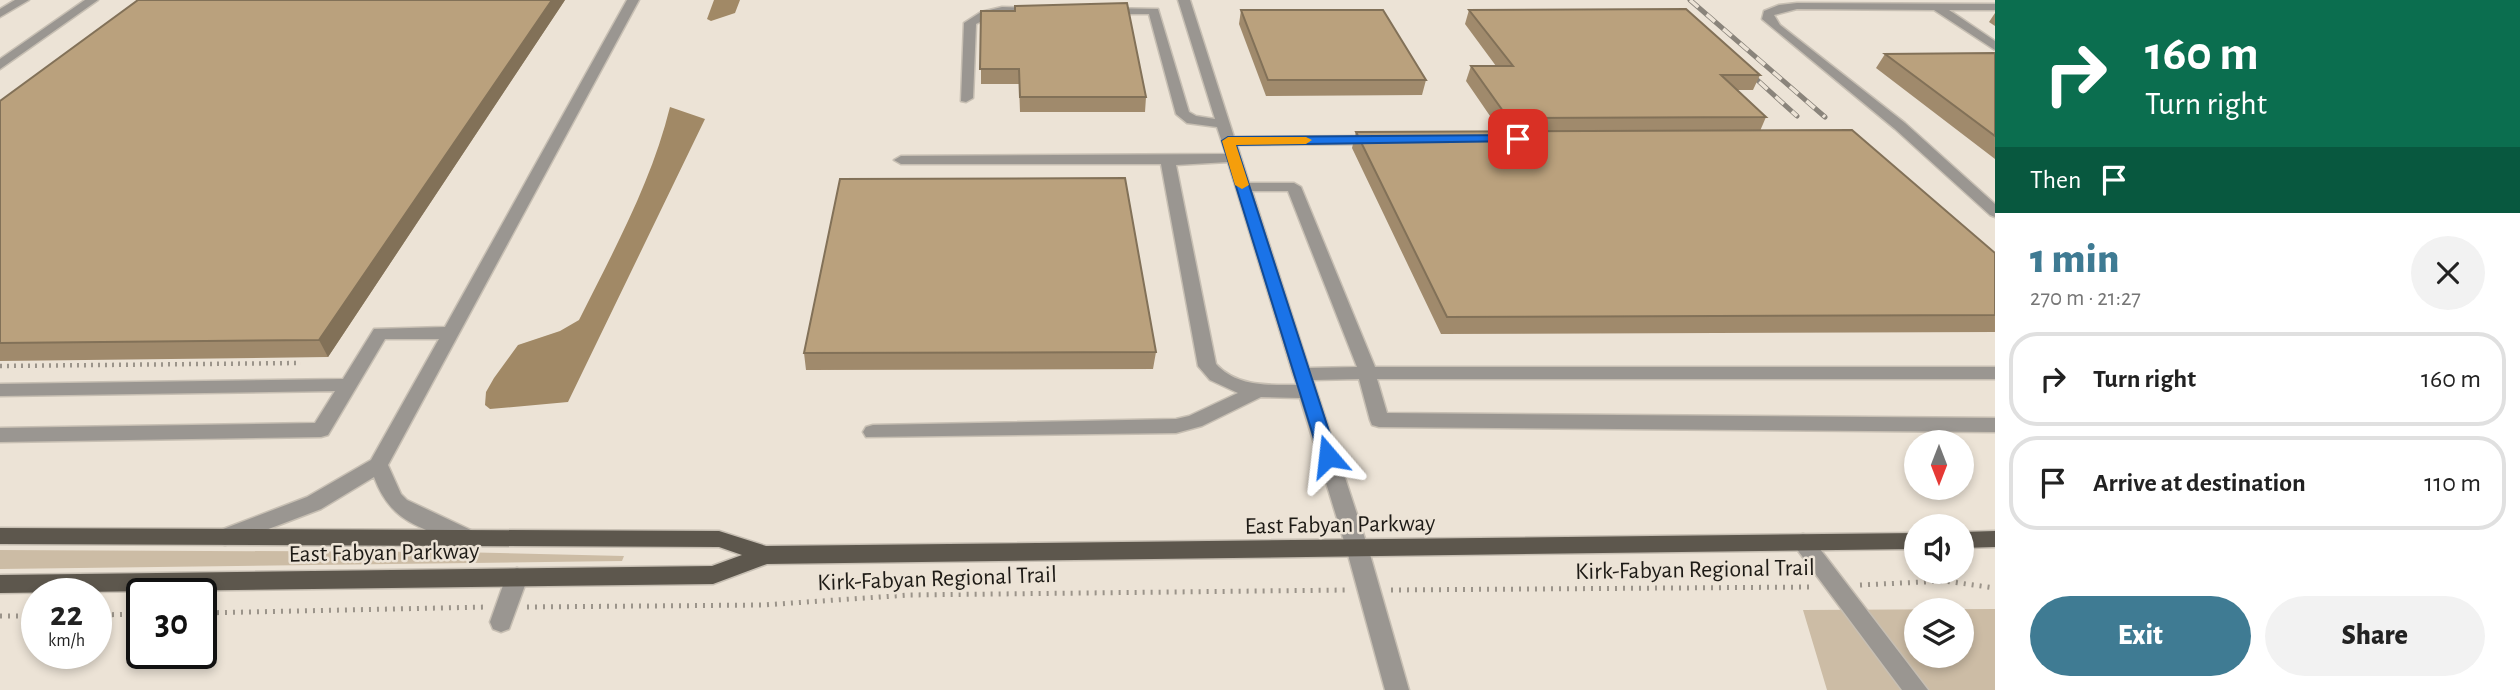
<!DOCTYPE html>
<html lang="en">
<head>
<meta charset="utf-8">
<style>
	:root { --surface:#fff; --page:#f2f2f2; --text:#222; --muted:#767676; --line:#e0e0e0; --accent:#3f7b93 }
	body { margin:0; font-family:"Alegreya Sans",sans-serif; background:var(--page); color:var(--text); height:100vh; display:flex; flex-direction:column; font-size:26px; white-space:nowrap }
	* { box-sizing:border-box; margin:0 }
	p { font-size:23px; color:var(--muted) }
	.icon { flex:none; width:38px; height:38px; fill:none; stroke:currentColor; stroke-width:2; stroke-linecap:round; stroke-linejoin:round }
	.map { position:relative; flex:1; overflow:hidden }
	.panel { display:flex; flex-direction:column; background:var(--surface); width:525px }
	.panel>* { flex:none }
	.guide { background:#0b6e4f; color:#fff; overflow:hidden }
	.needle { width:46px; rotate:180deg }
	.fabs { position:absolute; left:1904px; top:430px; display:grid; gap:14px }
	.fabs a { display:grid; place-items:center; width:70px; height:70px; border-radius:50%; background:var(--surface); box-shadow:0 4px 10px #0003; font-size:35px }
	.speed { position:absolute; left:21px; top:578px; display:flex; gap:14px; font-size:35px; font-weight:700; text-align:center }
	.speed>* { display:grid; place-content:center; width:91px; height:91px; border-radius:50%; background:var(--surface); box-shadow:0 4px 10px #0003; line-height:1 }
	.speed small { font-size:18px; font-weight:400 }
	.speed .limit { border:4px solid #111; border-radius:10px; background:#fff; color:#111 }
	.pin { position:absolute; display:grid; place-items:center; width:60px; height:60px; color:#fff; margin:-30px; border-radius:14px; box-shadow:0 4px 10px #0006 }
	.me { position:absolute; width:77px; margin:-38px; rotate:343deg; stroke-linejoin:round; filter:drop-shadow(0 0 5px #0008) }
	.turn { display:flex; align-items:center; gap:24px; height:147px; padding:0 35px; font-size:32px }
	.turn .icon { width:91px; height:91px; stroke-width:2.5 }
	.turn b { display:block; font-size:49px; line-height:60px }
	.then { display:flex; align-items:center; height:66px; padding:0 35px; background:#0003; gap:14px; font-size:26px }
	.round { display:grid; place-items:center; flex:none; width:74px; height:74px; border-radius:37px; background:var(--page) }
	.summary { display:flex; align-items:center; justify-content:space-between; height:119px; padding:0 35px }
	h1 { font-size:42px; font-weight:800; line-height:52px; color:var(--accent) }
	.button { display:flex; gap:14px; margin-top:auto; padding:14px 35px }
	.button a { flex:1; height:80px; border-radius:42px; background:var(--accent); color:#fff; font-size:28px; font-weight:800; line-height:80px; text-align:center }
	.button a+a { background:var(--page); color:var(--text) }
	ul { padding:0; list-style:none }
	li { display:flex; align-items:center; gap:21px; height:94px; margin:0 14px 10px; padding:0 21px; border:4px solid var(--line); border-radius:28px }
	li div { flex:1 }
	li b { display:block; font-size:26px }
	li em { font-style:normal }
	main { display:flex; flex:1; min-height:0 }
	.map>svg:first-child { display:block }
	.green { fill:#ccbca5; fill-rule:evenodd }
	.water { fill:#a18966 }
	.lines { fill:none; stroke-linecap:round; stroke-linejoin:round }
	.minor-casing { stroke:#c7bfb3; stroke-width:3 }
	.major-casing { stroke:#c7bfb3; stroke-width:3 }
	.path-far1 { stroke:#9b948a; stroke-width:4.5; stroke-dasharray:2 5; stroke-linecap:butt }
	.path { stroke:#9b948a; stroke-width:5; stroke-dasharray:2 6; stroke-linecap:butt }
	.minor { fill:#9a9691; fill-rule:evenodd }
	.major { fill:#5d574d; fill-rule:evenodd }
	.rail-casing { stroke:#8a847b; stroke-width:5 }
	.rail { stroke:#ece3d6; stroke-width:3.5; stroke-dasharray:11; stroke-linecap:butt }
	.wall { fill:#a08a6c }
	.shaded-wall { fill:#827158 }
	.building { fill:#baa17d; stroke:#827158; stroke-width:2 }
	.route { fill:#1a73e8; stroke:#114b97; stroke-width:2 }
	.slow { fill:#f59e0b }
	.labels { text-anchor:middle; stroke-width:5; stroke-linejoin:round; paint-order:stroke }
	.near-street-label { font-size:24px; fill:#1e1b16; stroke:#ece3d6 }
</style>
</head>
<body>
<main>
<div class="map">
<svg width="1995" height="690" viewBox="0 0 1995 690">
	<rect width="100%" height="100%" fill="#ece3d6"/>
	<path class="green" d="M0 550 455 552 624 556 622 561 0 569Z
		M1995 609V690H1827L1803 610ZM1916 611H1962V656H1916Z"/>
	<path class="water" d="M714 0H740L735 13 711 21 707 19Z
		M670 107 705 119 568 402 490 409 485 405 486 392 494 378 518 345 560 331 579 320C613 252 652 181 670 107Z"/>
	<g class="lines">
		<g class="minor-casing">
			<path id="minor" d="M15 0H29L0 17V9Z
				M85 0H98L0 69V59Z
				M627 0H639L388 465 401 494 407 500 475 532 479 538 475 544 468 546 461 544C419 526 391 523 374 477L321 509 232 543 225 545 218 543 215 537 218 531 307 497 371 460 439 339H385L328 435 321 437 0 442V428L315 423 335 391 0 396V384L343 379 374 329 445 327Z
				M1178 0H1190L1234 137 1376 136 1383 140 1376 144 1237 145 1249 183H1294L1301 187 1375 367H1995V379H1377L1387 413 1995 418V432L1379 427 1372 425 1370 420 1359 379 1313 380 1369 551 1409 690H1385L1347 551 1300 398 1261 397 1202 426 1176 433 866 437 863 432 866 427 873 425 1176 419 1189 416 1238 393 1210 380 1198 366 1161 164H901L894 160 901 156 1226 154 1217 127 1187 123 1176 114 1149 14H1104L1098 11 1104 8 1158 9 1189 112 1196 116 1215 119ZM1228 162 1293 374 1297 385C1268 385 1237 387 1216 364L1176 165ZM1252 191H1288L1357 367 1309 368Z
				M1797 3 1995 4V10H1949L1995 41V50L1934 10 1797 9 1774 15 1780 25 1905 123 1995 204V217L1990 215 1895 129 1762 19 1764 11 1779 5Z
				M1002 7 1037 8 1043 11 1037 14 994 15 976 24 973 98 966 102 961 101 964 23 981 12Z
				M1803 534 1810 536 1928 690H1902L1796 548 1792 542 1796 536Z
				M517 568 525 571 528 577 509 629 501 632 493 629 490 622 506 577 509 571Z"/>
		</g>
		<g class="major-casing">
			<path id="major" d="M0 528 719 531 766 546 1916 533V549L767 564 713 584 0 593V575L712 566 742 555 719 547 0 544Z
				M1995 531V547L1962 548V532Z"/>
		</g>
		<path class="path-far1" d="M0 366 301 363"/>
		<path class="path" d="M1860 585 1945 581 1995 588
			M1391 590 1813 587
			M527 607 763 605 909 595 1347 590
			M201 613 487 607
			M96 615 142 614
			M0 616H37"/>
		<use href="#minor" class="minor"/>
		<use href="#major" class="major"/>
		<g class="rail-casing">
			<path id="rail" d="M1690 0 1825 117
				M1743 67 1797 116"/>
		</g>
		<use href="#rail" class="rail"/>
	</g>
	<path class="wall" d="M565 0 328 357 0 361V101Z
		M1241 10 1426 80 1422 95 1266 96 1239 24Z
		M1469 10 1760 75 1753 90H1737L1766 117 1760 131 1995 253V332L1441 334 1352 148 1356 132H1501L1466 81 1471 66H1496L1465 24Z
		M981 11 1146 97 1145 112H1020L1019 84H981Z
		M1995 13V26L1989 22Z
		M1995 53V159L1876 68 1885 54Z
		M1156 352 1153 369 806 370 804 353Z"/>
	<path class="shaded-wall" d="M552 0H565L328 357 319 340Z"/>
	<path class="building" d="M138 0H552L319 340 0 343V101Z
		M1127 3 1146 97H1020L1019 69H980L981 11H1015V6Z
		M1686 9 1760 75H1721L1766 117 1508 118 1471 66H1513L1469 10Z
		M1241 10H1383L1426 80H1268Z
		M1995 53V136L1885 54Z
		M1852 130 1995 253V315L1447 317 1356 132Z
		M1125 178 1156 352 804 353 840 179Z"/>
	<path class="route" d="M1518 135 1523 136V141L1236 145 1337 456 1334 461H1321L1222 141 1228 137Z"/>
	<path class="slow" d="M1228 137H1306L1312 140 1306 144 1236 145 1249 185 1242 189 1235 185 1222 141Z"/>
	<g class="labels">
		<g class="near-street-label">
			<text transform="translate(1340 524) rotate(-1)" y="8">East Fabyan Parkway</text>
			<text transform="translate(384 552) rotate(-1)" y="8">East Fabyan Parkway</text>
			<text transform="translate(1695 569) rotate(-1)" y="8">Kirk-Fabyan Regional Trail</text>
			<text transform="translate(937 578) rotate(-2)" y="8">Kirk-Fabyan Regional Trail</text>
		</g>
	</g>
</svg>
<div class="fabs">
<a><svg class="needle" viewBox="-14 -14 28 28"><path d="M0-13l5 13h-10z" fill="#e53935"/><path d="M0 13l5-13h-10z" fill="#767676"/></svg></a>
<a><svg class="icon" aria-label="sound" viewBox="0 0 24 24"><path d="M4 9h4l5-4v14l-5-4H4zM17 9q2 3 0 6"/></svg></a>
<a><svg class="icon" aria-label="layers" viewBox="0 0 24 24"><path d="M12 4l9 5-9 5-9-5zM3 14l9 5 9-5"/></svg></a>
</div>
<div class="speed"><div>22<small>km/h</small></div><div class="limit">30</div></div>
<div class="pin" style="left:1518px;top:139px;background:#d93025"><svg class="icon" aria-label="arrive" viewBox="0 0 24 24"><path d="M6 21V4h12l-3 4 3 4H6"/></svg></div>
<svg class="me" style="left:1328px;top:456px" viewBox="-20 -20 40 40"><path d="M0-17L14 15 0 8-14 15z" fill="#1a73e8" stroke="#fff" stroke-width="4"/></svg>
</div>
<section class="panel">
<div class="guide">
<div class="turn"><svg class="icon" aria-label="right" viewBox="0 0 24 24"><path d="M7 20v-9h11M14 6l5 5-5 5"/></svg><div><b>160 m</b>Turn right</div></div>
<div class="then">Then<svg class="icon" aria-label="arrive" viewBox="0 0 24 24"><path d="M6 21V4h12l-3 4 3 4H6"/></svg></div>
</div>
<div class="summary"><div><h1>1 min</h1><p>270 m · 21:27</p></div><a class="round"><svg class="icon" aria-label="close" viewBox="0 0 24 24"><path d="M6 6l12 12M18 6L6 18"/></svg></a></div>
<ul>
<li><svg class="icon" aria-label="right" viewBox="0 0 24 24"><path d="M7 20v-9h11M14 6l5 5-5 5"/></svg><div><b>Turn right</b></div><em>160 m</em></li>
<li><svg class="icon" aria-label="arrive" viewBox="0 0 24 24"><path d="M6 21V4h12l-3 4 3 4H6"/></svg><div><b>Arrive at destination</b></div><em>110 m</em></li>
</ul>
<div class="button"><a>Exit</a><a>Share</a></div>
</section>
</main>
</body>
</html>
